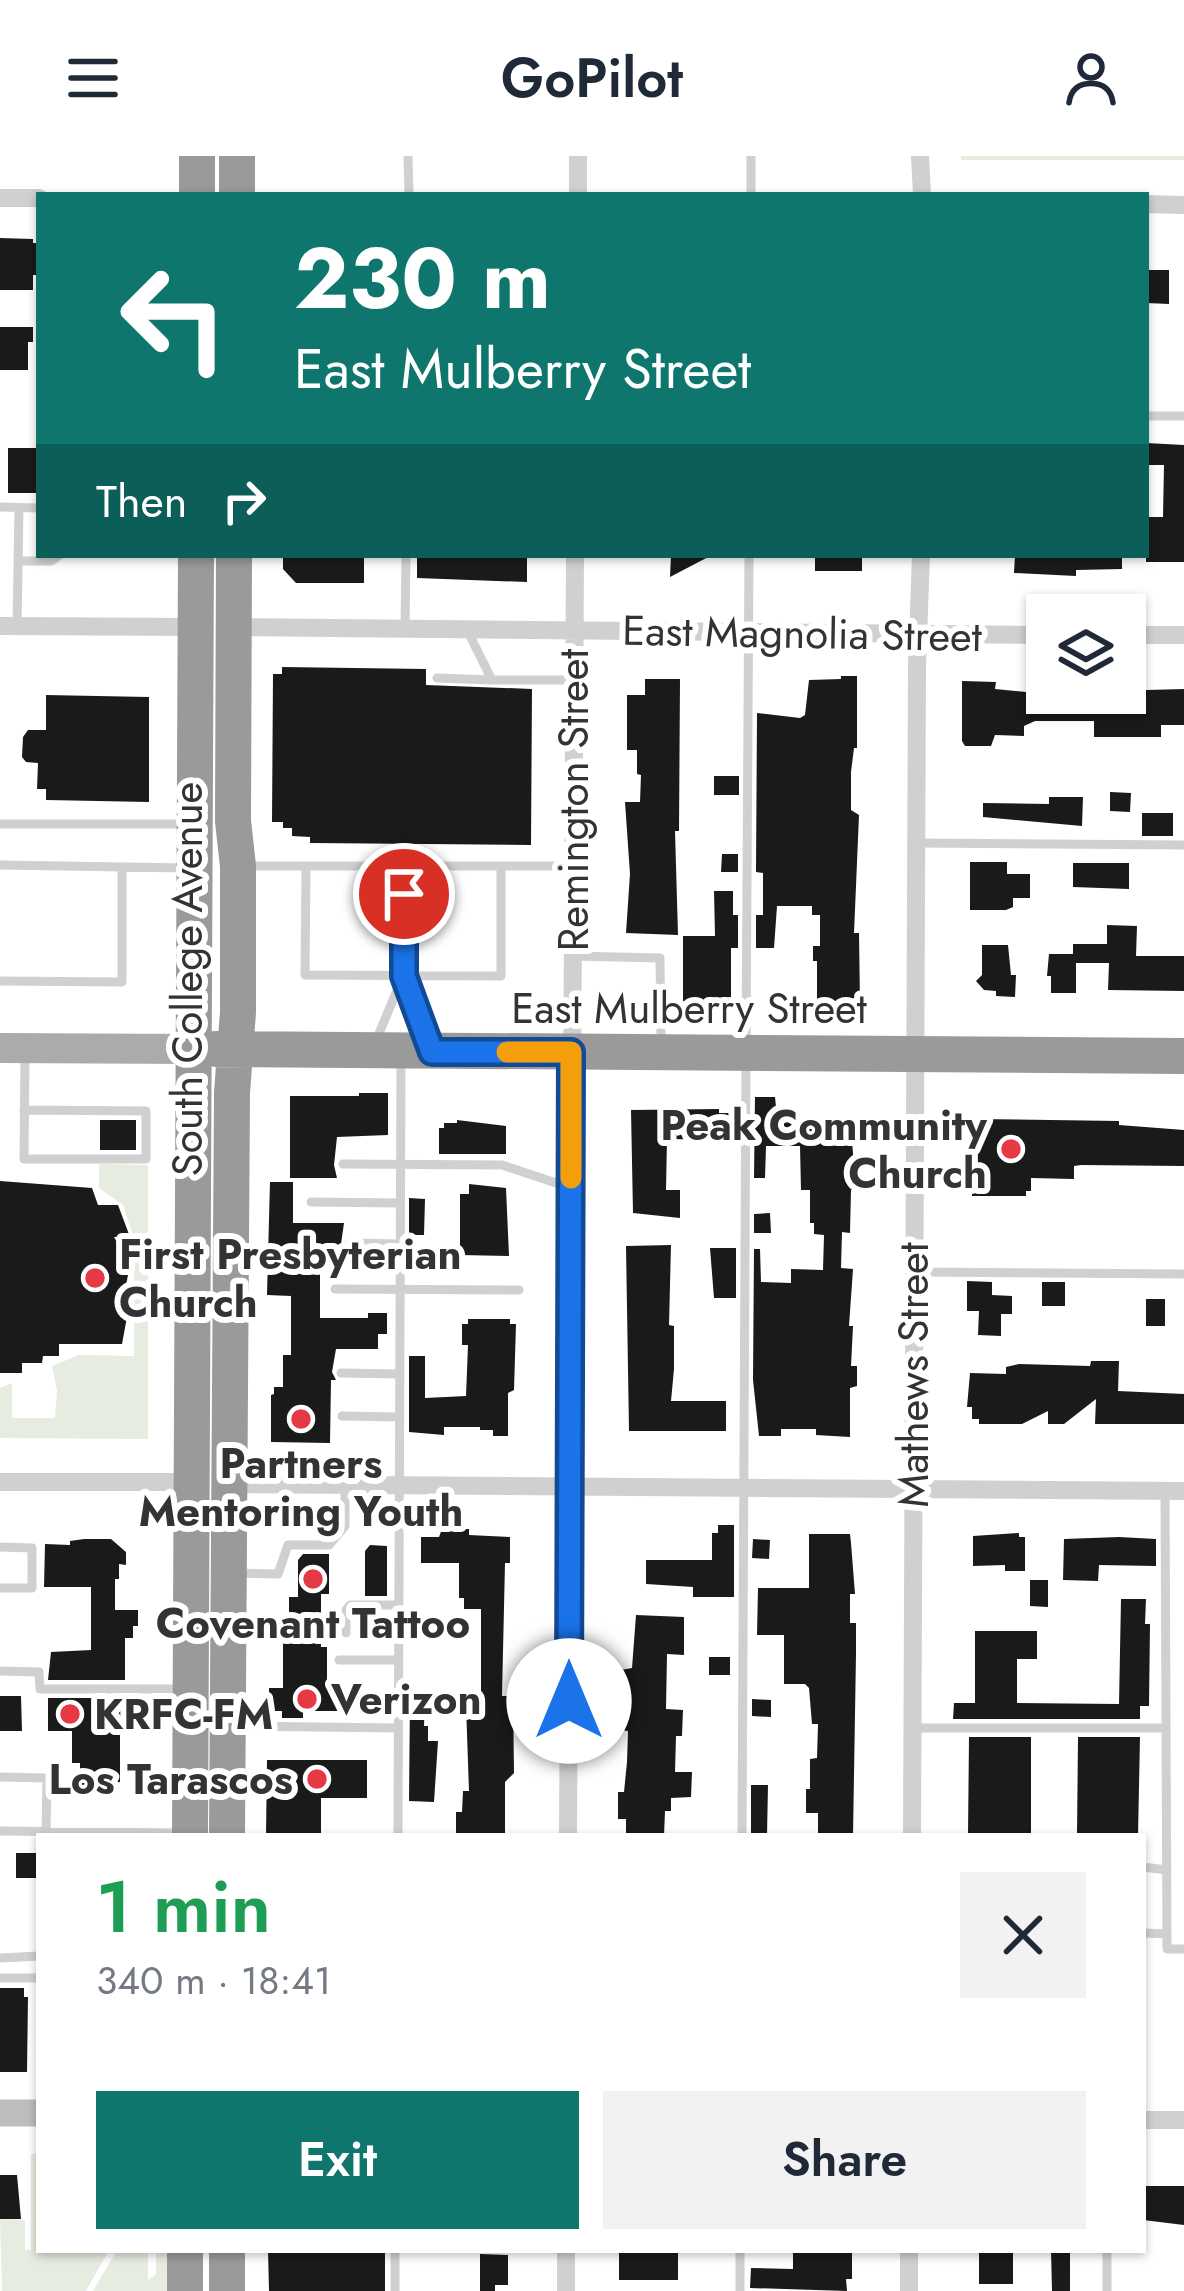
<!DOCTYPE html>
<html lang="en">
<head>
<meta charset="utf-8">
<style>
	:root { --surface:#fff; --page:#f2f2f3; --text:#1f2937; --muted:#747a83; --accent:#0f766e }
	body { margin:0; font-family:Jost,sans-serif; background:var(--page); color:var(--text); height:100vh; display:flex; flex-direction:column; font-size:45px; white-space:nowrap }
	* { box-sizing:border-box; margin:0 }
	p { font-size:39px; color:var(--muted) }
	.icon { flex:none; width:66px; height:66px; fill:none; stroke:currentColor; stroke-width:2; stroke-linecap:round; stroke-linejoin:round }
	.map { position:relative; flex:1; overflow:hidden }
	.sheet { position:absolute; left:36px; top:1677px; width:1110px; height:420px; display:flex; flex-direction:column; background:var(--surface); border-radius:0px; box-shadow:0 3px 9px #0004 }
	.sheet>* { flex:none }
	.banner { position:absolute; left:36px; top:36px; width:1113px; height:366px; border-radius:0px; box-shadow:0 3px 9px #0004; background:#0f766e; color:#fff; overflow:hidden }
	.controls { position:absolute; left:1026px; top:438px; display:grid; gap:24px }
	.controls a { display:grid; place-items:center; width:120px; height:120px; border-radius:0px; background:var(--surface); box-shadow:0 3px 9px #0004; font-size:60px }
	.pin { position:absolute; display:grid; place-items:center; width:102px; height:102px; color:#fff; margin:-51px; border:6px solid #fff; border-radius:50%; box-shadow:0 3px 12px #0007 }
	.me { position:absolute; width:132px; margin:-66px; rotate:0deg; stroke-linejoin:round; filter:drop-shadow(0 0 9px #0008) }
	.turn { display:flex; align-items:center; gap:42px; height:252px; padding:0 60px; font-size:54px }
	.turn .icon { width:156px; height:156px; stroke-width:2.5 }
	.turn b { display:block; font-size:84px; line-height:102px }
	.then { display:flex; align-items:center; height:114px; padding:0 60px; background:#0003; gap:24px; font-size:45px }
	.round { display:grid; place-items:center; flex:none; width:126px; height:126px; border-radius:0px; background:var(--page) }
	.head { display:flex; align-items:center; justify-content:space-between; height:204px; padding:0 60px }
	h1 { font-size:72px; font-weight:600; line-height:90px; color:#1e9e55 }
	.cta { display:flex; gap:24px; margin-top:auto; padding:24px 60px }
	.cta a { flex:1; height:138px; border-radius:0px; background:var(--accent); color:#fff; font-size:48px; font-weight:600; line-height:138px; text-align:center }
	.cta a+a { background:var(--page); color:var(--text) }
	header { display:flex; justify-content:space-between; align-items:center; height:156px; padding:0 60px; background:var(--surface); font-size:54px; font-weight:600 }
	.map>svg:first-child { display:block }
	.green { fill:#e6ecdf }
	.building { fill:#1a1a1a }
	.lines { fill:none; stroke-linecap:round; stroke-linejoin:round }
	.lane { stroke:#d0d0d0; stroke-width:9 }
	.street { stroke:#d0d0d0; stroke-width:18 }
	.secondary { stroke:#bdbdbd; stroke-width:27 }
	.primary { stroke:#ababab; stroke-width:30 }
	.highway { stroke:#9a9a9a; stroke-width:36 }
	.route-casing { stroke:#114b97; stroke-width:30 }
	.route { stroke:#1a73e8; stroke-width:21 }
	.slow { stroke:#f59e0b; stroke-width:21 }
	.poi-dot { fill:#e63946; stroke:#fff; stroke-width:4.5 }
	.labels { text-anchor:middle; stroke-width:12; stroke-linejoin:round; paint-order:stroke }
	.street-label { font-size:42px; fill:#333; stroke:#fff }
	.poi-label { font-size:42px; font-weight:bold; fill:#333; stroke:#fff; text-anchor:start }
</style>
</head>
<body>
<header><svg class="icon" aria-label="menu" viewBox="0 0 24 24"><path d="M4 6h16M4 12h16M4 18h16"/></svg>GoPilot<svg class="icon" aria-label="person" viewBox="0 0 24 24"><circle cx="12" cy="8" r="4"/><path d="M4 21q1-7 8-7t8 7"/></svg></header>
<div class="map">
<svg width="1184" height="2135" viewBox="0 0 1184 2135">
	<rect width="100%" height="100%" fill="#fff"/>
	<path class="green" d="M961 0H1184V4H961Z
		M99 1008 148 1009V1283L0 1282V1232L12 1227V1262H55L57 1234 52 1210 79 1199 134 1200V1082L123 1049 99 1032Z
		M31 1998H39V2094H109L86 2135H2L0 2063 25 2064V2094H31Z
		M117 2094H148V2124L156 2118V2094H168V2135H93Z"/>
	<path class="building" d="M0 82 33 83V87H39V119H33V134H0Z
		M1146 114H1169V148L1146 147Z
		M0 171H33V186H28V214H0Z
		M1146 287 1184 289V406H1146V361H1163L1164 309H1146Z
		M8 292H39V337H8Z
		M283 399H364V427H296L283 413Z
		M417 399H527V426L417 422Z
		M671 399H712L670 421Z
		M815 399H862V415H815Z
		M1015 399H1122V413L1076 414V420L1014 417Z
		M282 511 426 513V529L532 533 531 689 310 687V681L292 680V672H283V666H272L273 518H282Z
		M841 520H857V592H854L851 616V654L859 659 854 777H859L860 849H817V805H813V790H820V759H812V750H777L774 792H756V759H763V717L756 716 757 557 800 562 805 559 809 524 841 523Z
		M645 523H680L679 675H675L678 779 626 777 630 718 625 646H640L641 619 637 618V594H627V539H645Z
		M962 525 996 526 995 533 1036 537 1184 533V569H1161V581H1094V565H1035L1024 570V580L995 579 991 590H965L962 585Z
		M46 539 149 541V646L46 644V633H37L38 607 26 606 22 601 23 581 28 574H46Z
		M714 620H739V639H714Z
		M1110 636 1131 637 1130 656 1110 655Z
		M1049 641H1083L1082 670 983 661V647L1049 648Z
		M1142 657H1173V680H1142Z
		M722 698H738V716H721Z
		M970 706H1007V718H1030V742H1013V751L1006 754H970Z
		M1073 707H1129V733L1073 731Z
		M714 735H733V759H738V792H731V856H683V780H715Z
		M1107 769 1137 770 1136 800H1184V835L1108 834 1109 807H1076V837H1051V820H1047L1049 798H1073V788H1107Z
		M982 789H1008L1011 819H1016L1015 841 996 840V835L984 834 976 825 982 819Z
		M359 937H388V979L337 981 334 1009 337 1022H290V940H359Z
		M755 941H775L777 961H850L856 1034H851L850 1077 842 1076 841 1112 853 1113 849 1170H853L851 1210H857V1230L850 1232V1281L816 1279V1273H781V1280H759L753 1224 754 1093H760L761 1126 791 1127V1113L823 1114 824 1079 814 1078V1067H810V1034H801L800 990H766L765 1022H754Z
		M719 953V957H737V984L667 983 666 1034H680V1062L633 1057 631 954Z
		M973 963 1119 965V969L1184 974V1010L1081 1009 1074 1010V1023L1031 1022V1035H1026V1040H972L969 1004H973Z
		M100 964H136V994H100Z
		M457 964 506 970V998H439V972H444V967H457Z
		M0 1025 92 1032 98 1049H118L130 1081H114L128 1105 124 1111 128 1119 124 1139 128 1148 123 1153 127 1161 122 1188H59V1200H43L42 1207H22V1217H0Z
		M270 1026H293V1067H344L341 1088 351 1096V1110H320V1162H368V1157H387V1178H378V1193H336L332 1216 336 1224H331L330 1287 271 1286V1239L274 1238V1231H283V1199H291V1140L267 1139Z
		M469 1028 506 1032 509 1100 460 1099V1038H469Z
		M409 1042 425 1043 424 1079H409Z
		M770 1057 771 1077H754V1058Z
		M671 1089 669 1169 674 1170V1213L671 1245H726V1275H629L626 1090Z
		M710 1092H736V1142H714Z
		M413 1095H438V1112H413Z
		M967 1125 992 1126V1139L1012 1140V1158H1001V1180L978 1179 979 1155H967Z
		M1042 1126H1065V1150H1042Z
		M1146 1143H1165V1170H1146Z
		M468 1163H510V1168H516L514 1234 508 1237V1280H493V1274H480V1271H444V1279L409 1276V1200H425V1242L466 1240 468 1189H462V1168H468Z
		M1091 1205H1119L1118 1235 1184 1238V1268H1095L1096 1243 1064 1268H1048V1255L1022 1268H979V1263H972V1251H967L970 1217 1006 1218V1211L1019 1208 1090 1210Z
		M718 1369H734V1441H693V1431L646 1428V1404H712V1377H718Z
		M442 1373H469V1379L510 1381V1407H505L502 1540H513L514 1617 505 1626V1680H456V1656H462L463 1635H469L466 1549 481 1542V1453H464V1442H459V1407H421V1381H439Z
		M1019 1377V1381H1025V1415H1005V1409L973 1410V1380Z
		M809 1378H850L851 1387 855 1438H850V1467H856V1497L853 1680H818V1657H806V1633H810V1603L817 1602 818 1568H812L809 1532 805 1528H784V1479H757L758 1432H809Z
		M1119 1381 1156 1383V1410L1099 1409 1098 1425 1063 1424 1064 1383Z
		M84 1383H111L126 1396V1409L119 1408V1423H115V1454H138V1470H133V1482H125V1524H48L51 1496 91 1494V1431H44L45 1388 70 1389V1385Z
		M753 1383 770 1384 769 1403 752 1402Z
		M370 1389 387 1390V1440H365V1395Z
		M303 1398H329V1438H321V1491H327V1532H345V1555H303V1562H282V1555H269V1532H283V1484H289V1441H298V1404Z
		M1030 1424H1048V1451L1030 1450Z
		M1121 1443H1146L1145 1468H1150L1149 1550H1140V1563H953L954 1547H975V1475H1037V1503H1017V1547L1119 1548Z
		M359 1458H382L381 1481H359Z
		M636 1459 684 1461V1499L667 1498 666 1553 683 1554 682 1580H676L675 1616H692L691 1641 671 1642V1655H665L664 1680H626V1663H618V1636H624L627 1606 628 1575 620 1574 621 1514 632 1512Z
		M709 1501H730V1519H709Z
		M0 1540H21L22 1575H0Z
		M410 1541 425 1542 424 1570H428V1585H438L434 1646 409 1645Z
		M48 1542H140V1575H120V1626L80 1629V1607H72V1575H48Z
		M752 1543 771 1544V1561L752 1560Z
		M969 1581H1031V1680H968Z
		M1078 1581H1140L1138 1680H1077Z
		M267 1604H367V1642H321V1680H266Z
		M751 1629H768L767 1680H751Z
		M16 1697H37V1722H16Z
		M0 1832H24V1841H28L27 1916H0Z
		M0 2019H17L21 2063H0Z
		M1143 2030H1184V2069L1143 2064Z
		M268 2094H385V2135H269Z
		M619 2094H678V2124H619Z
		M793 2094H852V2123H846L847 2135 750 2132 751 2112 793 2113Z
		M1051 2094H1070V2135H1052Z
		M979 2095H1013V2128H979Z
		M480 2098 508 2099V2129H495V2135H480Z"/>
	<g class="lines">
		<path class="lane" d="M408 0 409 39
			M751 39V0
			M1146 260H1184
			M0 351 39 352
			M18 405H51L60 399
			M17 470 19 352
			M405 472 406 399
			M467 474 492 524H573
			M437 522 492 524
			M0 668H187
			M916 687 1184 689
			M0 709 187 712
			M248 710H572
			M306 710 305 819 501 820V710
			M404 738 403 820 428 885
			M572 800 660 802 661 888
			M0 825 122 826V711
			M746 885 749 399
			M375 887 403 820
			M24 954 146 955V1003H24L25 898
			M343 1008 502 1009 571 1032
			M311 1046 400 1047
			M350 1087 400 1088
			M914 1116 1184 1118
			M335 1133 519 1134
			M341 1217 400 1218
			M342 1260 399 1261
			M1165 1336 1167 1793H1184
			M0 1391 32 1392V1432H0
			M239 1417 278 1418 288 1389H329L345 1370V1330
			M346 1477V1454L350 1449H399
			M339 1504H398
			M0 1515 39 1516 40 1533H182
			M239 1570 398 1572
			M913 1572H1166
			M0 1621 47 1622 46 1678
			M0 1675 181 1677
			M398 1680 401 906
			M742 1680 746 902
			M1143 1711 1167 1714
			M1143 1777 1167 1778
			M0 1802 39 1800
			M0 1822H39
			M395 2135V2094
			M740 2135V2094
			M1107 2135V2094"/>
		<path class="street" d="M578 0V39
			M920 0 922 39
			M0 42H39
			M1146 48 1184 49
			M0 470 199 471
			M227 471 1047 479
			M1125 479H1184
			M0 1326H189
			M228 1328 1184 1335
			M568 1680 575 399
			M912 1680 917 510 921 399
			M1143 1964H1184
			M566 2135V2094
			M909 2135V2094"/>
		<path class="secondary" d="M0 1957H39"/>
		<path class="primary" d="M0 892 194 893"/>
		<path class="highway" d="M197 0V39
			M237 0V39
			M216 893 1184 900
			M190 1680 196 399
			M227 1680 232 937 238 856V710L233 665 234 399
			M185 2135V2094
			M227 2135V2094"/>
	</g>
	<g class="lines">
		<g class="route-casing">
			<path id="route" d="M404 738V820L432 896H571L569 1545"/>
		</g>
		<use href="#route" class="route"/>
		<path class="slow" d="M507 896H571V1022"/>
	</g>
	<g class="poi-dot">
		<circle cx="1011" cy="993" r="12"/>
		<circle cx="95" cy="1122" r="12"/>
		<circle cx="301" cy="1263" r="12"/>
		<circle cx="313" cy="1423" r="12"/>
		<circle cx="307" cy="1543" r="12"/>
		<circle cx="70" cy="1558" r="12"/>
		<circle cx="317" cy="1623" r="12"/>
	</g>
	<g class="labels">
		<g class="street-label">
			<text transform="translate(802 477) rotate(1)" y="15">East Magnolia Street</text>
			<text transform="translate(573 644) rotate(-90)" y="15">Remington Street</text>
			<text transform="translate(187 823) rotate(-90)" y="15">South College Avenue</text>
			<text x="689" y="867">East Mulberry Street</text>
			<text transform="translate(913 1219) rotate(-90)" y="15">Mathews Street</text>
		</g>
		<g class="poi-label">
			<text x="987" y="984" text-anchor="end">Peak Community<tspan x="987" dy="48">Church</tspan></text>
			<text x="119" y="1113">First Presbyterian<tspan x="119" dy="48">Church</tspan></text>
			<text x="301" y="1322" text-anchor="middle">Partners<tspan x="301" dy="48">Mentoring Youth</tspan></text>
			<text x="313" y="1482" text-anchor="middle">Covenant Tattoo</text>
			<text x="331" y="1558">Verizon</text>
			<text x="94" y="1573">KRFC-FM</text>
			<text x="293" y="1638" text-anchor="end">Los Tarascos</text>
		</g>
	</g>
</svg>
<div class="controls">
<a><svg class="icon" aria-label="layers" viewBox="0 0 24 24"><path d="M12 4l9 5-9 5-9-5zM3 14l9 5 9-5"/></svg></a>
</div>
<div class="pin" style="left:404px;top:738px;background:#d93025"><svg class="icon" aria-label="arrive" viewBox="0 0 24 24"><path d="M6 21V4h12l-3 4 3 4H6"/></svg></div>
<svg class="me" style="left:569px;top:1545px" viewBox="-20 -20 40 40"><circle r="19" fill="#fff"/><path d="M0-13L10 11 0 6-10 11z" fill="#1a73e8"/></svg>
<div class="banner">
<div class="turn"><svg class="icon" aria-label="left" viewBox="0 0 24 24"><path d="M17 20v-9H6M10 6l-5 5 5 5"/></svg><div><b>230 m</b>East Mulberry Street</div></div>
<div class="then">Then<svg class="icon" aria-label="right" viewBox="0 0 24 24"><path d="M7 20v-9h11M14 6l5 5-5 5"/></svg></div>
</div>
<section class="sheet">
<div class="head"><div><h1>1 min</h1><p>340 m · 18:41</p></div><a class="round"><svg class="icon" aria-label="close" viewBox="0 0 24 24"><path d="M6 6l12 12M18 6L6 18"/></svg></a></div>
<div class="cta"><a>Exit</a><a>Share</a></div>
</section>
</div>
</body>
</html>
